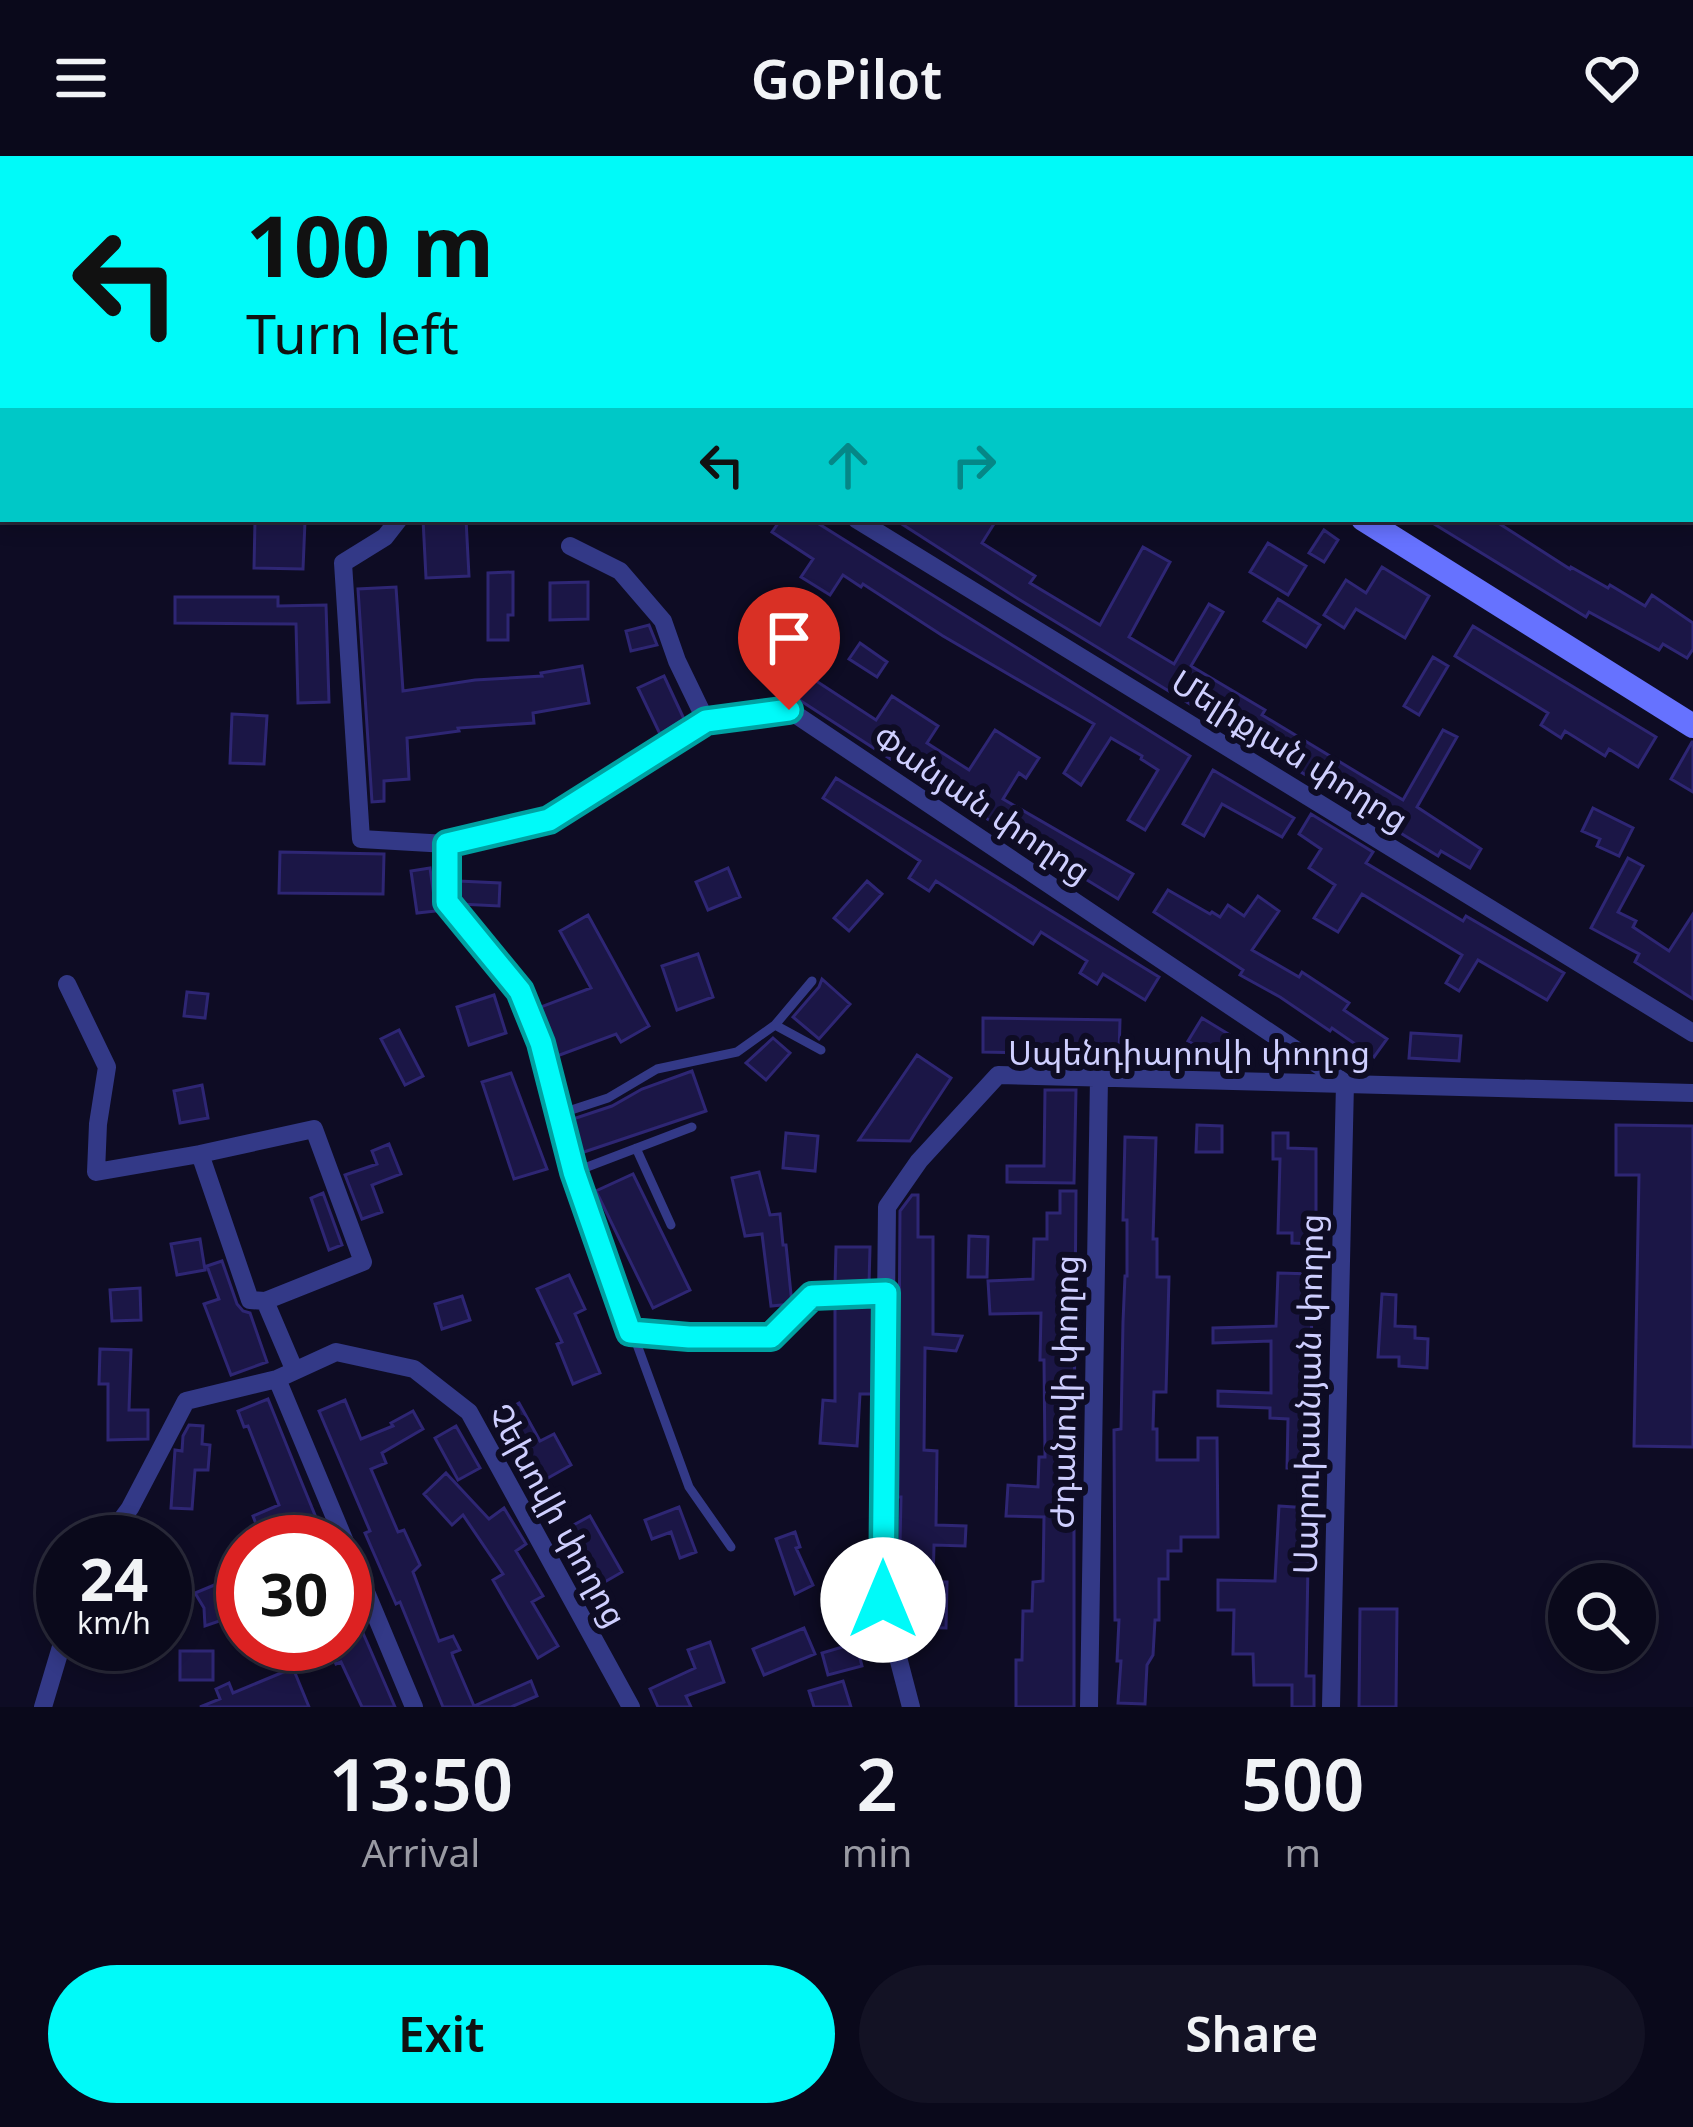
<!DOCTYPE html>
<html lang="en">
<head>
<meta charset="utf-8">
<style>
	:root { --surface:#0a091b; --page:#131224; --text:#f1f3f6; --muted:#999aa3; --line:#2a2a3a; --accent:#00faf9 }
	body { margin:0; font-family:"Noto Sans","Noto Sans Armenian",sans-serif; background:var(--page); color:var(--text); height:100vh; display:flex; flex-direction:column; font-size:45px; white-space:nowrap }
	* { box-sizing:border-box; margin:0 }
	p { font-size:39px; color:var(--muted) }
	.icon { flex:none; width:66px; height:66px; fill:none; stroke:currentColor; stroke-width:2; stroke-linecap:round; stroke-linejoin:round }
	.map { position:relative; height:1551px; overflow:hidden }
	.side { display:flex; flex-direction:column; background:var(--surface); flex:1 }
	.side>* { flex:none }
	.guide { position:absolute; left:0px; top:0px; width:1695px; height:366px; box-shadow:0 6px 18px #0003,0 0 0 3px var(--line); background:#00faf9; color:#111; overflow:hidden }
	.tools { position:absolute; left:1548px; top:1407px; display:grid; gap:24px }
	.tools a { display:grid; place-items:center; width:108px; height:108px; border-radius:50%; background:var(--surface); box-shadow:0 6px 18px #0003,0 0 0 3px var(--line); font-size:60px }
	.speed { position:absolute; left:36px; top:1359px; display:flex; gap:24px; font-size:60px; font-weight:700; text-align:center }
	.speed>* { display:grid; place-content:center; width:156px; height:156px; border-radius:50%; background:var(--surface); box-shadow:0 6px 18px #0003,0 0 0 3px var(--line); line-height:1 }
	.speed small { font-size:30px; font-weight:400 }
	.speed .limit { border:18px solid #d22; background:#fff; color:#111 }
	.pin { position:absolute; display:grid; place-items:center; width:102px; height:102px; color:#fff; margin:-123px -51px; border-radius:50% 50% 50% 0; rotate:-45deg; box-shadow:0 0 12px #0007 }
	.pin .icon { rotate:45deg }
	.me { position:absolute; width:132px; margin:-66px; rotate:0deg; stroke-linejoin:round; filter:drop-shadow(0 0 9px #0008) }
	.turn { display:flex; align-items:center; gap:42px; height:252px; padding:0 48px; font-size:54px }
	.turn .icon { width:156px; height:156px; stroke-width:2.5 }
	.turn b { display:block; font-size:84px; line-height:102px }
	.lanes { display:flex; align-items:center; height:114px; padding:0 48px; background:#0003; justify-content:center; gap:60px; direction:ltr }
	.lanes .off { opacity:.35 }
	.eta { display:flex; justify-content:space-evenly; align-items:center; height:204px; text-align:center }
	.eta b { font-size:72px; font-weight:600; line-height:84px }
	.action { display:flex; gap:24px; margin-top:auto; padding:24px 48px }
	.action a { flex:1; height:138px; border-radius:72px; background:var(--accent); color:#111; font-size:48px; font-weight:600; line-height:138px; text-align:center }
	.action a+a { background:var(--page); color:var(--text) }
	header { display:flex; justify-content:space-between; align-items:center; height:156px; padding:0 48px; background:var(--surface); font-size:54px; font-weight:600 }
	.map>svg:first-child { display:block }
	.building { fill:#1b1646; stroke:#2e2674; stroke-width:3 }
	.lines { fill:none; stroke-linecap:round; stroke-linejoin:round }
	.lane { stroke:#333987; stroke-width:9 }
	.street { stroke:#333987; stroke-width:18 }
	.secondary { stroke:#6672ff; stroke-width:24 }
	.route-casing { stroke:#00a2a2; stroke-width:30 }
	.route { stroke:#00faf9; stroke-width:21 }
	.labels { text-anchor:middle; stroke-width:12; stroke-linejoin:round; paint-order:stroke }
	.street-label { font-size:33px; fill:#cfcfff; stroke:#0e0c24 }
</style>
</head>
<body>
<header><svg class="icon" aria-label="menu" viewBox="0 0 24 24"><path d="M4 6h16M4 12h16M4 18h16"/></svg>GoPilot<svg class="icon" aria-label="heart" viewBox="0 0 24 24"><path d="M12 20l-8-8c-3-5 5-10 8-4 3-6 11-1 8 4z"/></svg></header>
<div class="map">
<svg width="1693" height="1551" viewBox="0 0 1693 1551">
	<rect width="100%" height="100%" fill="#0e0c24"/>
	<path class="building" d="M423 363H466L469 420 426 422Z
		M781 363H811L1190 600 1145 674 1128 664 1158 614 1141 603 1142 600 1111 582 1081 629 1064 617 1094 568 943 480 863 428 861 431 843 419 830 439 801 421 813 403 772 376Z
		M894 363H997L982 387 1035 420 1030 427 1100 469 1143 391 1170 406 1129 481 1174 508 1209 448 1223 456 1191 510 1265 554 1262 559 1403 644 1443 574 1457 581 1417 651 1481 693 1470 712 1441 695 1438 700 1020 444Z
		M1426 363H1492L1570 413 1571 411 1608 432 1610 429 1645 450 1652 439 1693 467V493L1687 502 1663 488 1659 494 1589 456 1586 461Z
		M255 364 305 365 303 413 254 412Z
		M1324 374 1338 384 1324 406 1309 397Z
		M1268 387 1306 410 1288 439 1250 416Z
		M1382 411 1429 440 1405 482 1356 453 1344 472 1324 459 1346 424 1366 437Z
		M513 416V459H508V484H488V417Z
		M588 426V463L550 464V427Z
		M396 431 403 535 475 524 542 520 541 517 582 510 589 547 533 557 534 567 458 572 459 575 407 582 409 623 384 625V645L372 646 358 433Z
		M175 441H278V450L326 449 329 546 298 547 296 468 175 467Z
		M1278 443 1320 469 1306 491 1264 465Z
		M649 469 657 489 631 495 626 475Z
		M1473 470 1656 581 1638 611 1609 593 1605 600 1565 575 1561 582 1541 569 1548 557 1455 500Z
		M860 487 887 506 877 521 849 503Z
		M764 491 876 564 892 540 938 570 927 587 969 614 995 574 1039 602 1026 622 1019 617 1003 643 1133 718 1118 743 909 615 750 512Z
		M1433 501 1448 510 1419 559 1404 550Z
		M664 520 684 563 660 578 638 532Z
		M232 558 267 560 264 608 230 607Z
		M1692 586H1693V636L1671 623Z
		M1213 614 1294 662 1282 681 1222 648 1204 680 1183 668Z
		M836 622 1159 821 1145 844 1103 818 1097 828 1080 817 1087 805 1041 776 1033 788 936 725 929 735 909 722 920 705 823 642Z
		M1593 652 1633 672 1619 700 1597 690 1600 683 1582 675Z
		M1311 658 1373 696 1366 707 1463 765 1466 760 1564 817 1547 844 1478 804 1459 835 1446 827 1462 799 1362 738 1338 776 1314 762 1335 729 1309 712 1321 693 1299 678Z
		M280 696 384 698 383 738 279 737Z
		M1628 702 1643 710 1618 756 1636 765 1633 771 1669 795 1693 758V843L1635 806 1639 798 1591 772Z
		M430 712 436 755 417 757 411 715Z
		M728 712 740 741 708 754 696 726Z
		M458 725 500 727 499 750 460 748 456 743Z
		M867 725 882 738 849 775 834 762Z
		M1168 734 1210 758 1212 756 1220 761 1228 749 1244 760 1258 740 1279 755 1252 794 1299 821 1302 816 1349 847 1344 854 1387 883 1374 901 1332 872 1330 875 1280 841 1240 819 1243 814 1154 756Z
		M588 759 649 870 621 886 616 878 557 900 538 852 591 832 560 775Z
		M698 798 713 841 677 854 662 810Z
		M822 823 850 848 819 883 793 861 819 831Z
		M187 836 208 838 205 862 184 860Z
		M494 839 506 877 469 889 457 851Z
		M983 862 1120 864 1119 899 983 896Z
		M1202 862 1230 879 1217 902 1188 885Z
		M399 874 423 920 405 929 381 883Z
		M1411 877 1461 880 1459 905 1409 902Z
		M773 882 790 897 766 924 746 907Z
		M917 899 951 922 924 963 910 985 859 984Z
		M692 915 706 955 581 997 570 964 612 950 642 933Z
		M511 917 547 1013 514 1023 482 926Z
		M202 929 208 962 180 967 174 935Z
		M1045 934H1076L1074 1027 1007 1026V1010H1044Z
		M1197 969 1222 970V996H1196Z
		M1616 969 1693 970V1291L1634 1290 1639 1019H1616Z
		M786 977 818 980 815 1015 783 1012Z
		M1273 977H1288V992L1316 993V1088L1292 1087V1077H1278L1280 1003H1273Z
		M1125 981 1156 982 1153 1083H1157V1121H1169L1166 1236H1154L1153 1273H1157V1304H1198V1282H1217L1218 1381H1181V1395H1168V1423H1159V1464H1155L1153 1499 1147 1509 1145 1548 1118 1547 1121 1505H1117L1119 1464H1115L1114 1274 1121 1273 1123 1166 1125 1120H1127V1064H1123Z
		M389 988 401 1018 372 1029 382 1056 362 1063 345 1019 377 1008 372 995Z
		M759 1016 770 1059 780 1058 783 1089H786L792 1148 771 1150 762 1078 745 1080 732 1022Z
		M633 1018 690 1134 653 1152 596 1035Z
		M1060 1035H1076L1074 1284 1070 1369H1074V1551H1016V1504H1022L1023 1455H1032L1033 1426 1043 1425 1044 1361 1006 1360 1008 1329 1038 1331 1039 1301H1045L1044 1204H1040L1041 1157 990 1158 988 1125 1033 1123 1034 1083H1047V1057H1060Z
		M323 1037 342 1089 329 1094 311 1042Z
		M912 1039H918V1081H933V1178L962 1180 956 1195 925 1192 924 1294 937 1295 936 1369 966 1370 965 1390 934 1389 933 1426H947L946 1472 907 1471 909 1388H900L901 1341H898L900 1055Z
		M969 1080 988 1081 987 1121H968Z
		M200 1083 205 1114 177 1119 171 1088Z
		M836 1091H870L869 1129 835 1130Z
		M222 1105 237 1148 243 1155 250 1157 267 1206 231 1219 204 1148 219 1143 207 1110Z
		M1278 1117 1313 1118 1311 1192H1317L1316 1264 1306 1263 1305 1312H1287L1288 1263 1270 1262V1252L1218 1250V1235L1271 1237V1185L1213 1187V1172L1276 1170Z
		M569 1119 585 1153 575 1158 600 1217 573 1228 557 1188 562 1186 537 1133Z
		M140 1132 141 1164 112 1165 110 1134Z
		M1382 1138 1396 1139 1395 1170 1415 1171V1182L1428 1183 1427 1212 1399 1210V1201H1378Z
		M462 1140 470 1164 442 1173 435 1148Z
		M873 1147 872 1238H860L857 1290 820 1287 823 1244 835 1245V1148Z
		M100 1193 131 1194 129 1254H148V1283L108 1284V1228H99Z
		M268 1243 297 1315 326 1386H273L270 1377 261 1381 253 1360 279 1349 248 1270 244 1271 238 1255Z
		M345 1244 361 1283 393 1270 391 1267 413 1255 423 1273 382 1297 386 1307 371 1313 398 1376 404 1374 420 1409 413 1416 439 1485 453 1480 460 1494 452 1497 453 1501 474 1550 531 1525 537 1540 511 1551H443L400 1446 396 1448 365 1377 370 1375 319 1255Z
		M519 1247 540 1285 554 1278 571 1309 532 1331 493 1262Z
		M189 1269 203 1270 202 1288 210 1289 208 1314H195L192 1353 171 1352 175 1294 182 1295 183 1280Z
		M456 1270 480 1312 458 1324 435 1282Z
		M446 1317 489 1363 504 1352 526 1388 516 1395 543 1440 532 1446 558 1490 538 1502 493 1424 503 1418 463 1359 452 1369 424 1338Z
		M1279 1350 1309 1352 1306 1520H1314V1551H1292V1529H1254L1253 1498H1233L1234 1454H1218V1424L1275 1425Z
		M679 1351 696 1396 680 1402 671 1376 652 1383 645 1364Z
		M590 1360 622 1416 589 1435 557 1378Z
		M795 1376 800 1391 796 1392 813 1429 795 1438 776 1383Z
		M229 1423 239 1440 240 1458 205 1470 204 1452 195 1437Z
		M345 1436 370 1493 395 1551H362L341 1506 336 1508 327 1488H345Z
		M1360 1453H1397L1396 1551H1359Z
		M804 1472 815 1498 764 1519 753 1493Z
		M710 1486 724 1526 686 1540 691 1551H658L650 1533 695 1512 688 1494Z
		M856 1487 862 1510 828 1519 822 1497Z
		M180 1495H213V1524H180Z
		M293 1512 309 1551H200L220 1543 216 1533 229 1527 233 1537Z
		M843 1525 851 1551H814L809 1535Z"/>
	<g class="lines">
		<path class="lane" d="M1308 3 1309 0
			M447 688V746L520 835 541 887 574 1016 689 1331 731 1391
			M775 869 821 894
			M559 958 608 942 657 913 737 896 775 869 812 825
			M636 992 671 1069
			M574 1016 692 971
			M630 1176 689 1181H771L812 1140 886 1137"/>
		<path class="street" d="M914 3 915 0
			M1493 3 1494 0
			M1691 3V0
			M1692 196H1693
			M1692 309H1693
			M399 363 385 381 343 407 361 683 447 688 549 664 706 565 789 554 1345 927 1331 1551
			M856 363 1693 877
			M570 390 620 415 663 465 677 505 706 565
			M67 828 107 911 98 968 96 1016 200 998
			M265 1145 363 1106 314 973 200 998 250 1144 265 1145 294 1213
			M277 1223 414 1551
			M105 1386 130 1352 186 1245 277 1223 336 1196 414 1213 469 1256 631 1551
			M43 1551 63 1484
			M911 1551 883 1444 887 1051 919 1005 998 919 1693 937
			M1089 1551 1099 921"/>
		<path class="secondary" d="M599 0 610 3
			M1363 363 1693 570"/>
	</g>
	<g class="lines">
		<g class="route-casing">
			<path id="route" d="M789 554 706 565 549 664 447 688V746L520 835 541 887 574 1016 630 1176 689 1181H771L812 1140 886 1137 883 1444"/>
		</g>
		<use href="#route" class="route"/>
	</g>
	<g class="labels">
		<g class="street-label">
			<text transform="translate(1290 594) rotate(32)" y="12">Մելիքյան փողոց</text>
			<text transform="translate(982 648) rotate(34)" y="12">Փանյան փողոց</text>
			<text x="1189" y="909">Սպենդիարովի փողոց</text>
			<text transform="translate(1064 1236) rotate(-89)" y="12">Ժդանովի փողոց</text>
			<text transform="translate(1308 1238) rotate(-89)" y="12">Սարուխանյան փողոց</text>
			<text transform="translate(558 1359) rotate(61)" y="12">Չեխովի փողոց</text>
		</g>
	</g>
</svg>
<div class="tools">
<a><svg class="icon" aria-label="search" viewBox="0 0 24 24"><circle cx="10" cy="10" r="6"/><path d="M15 15l6 6"/></svg></a>
</div>
<div class="speed"><div>24<small>km/h</small></div><div class="limit">30</div></div>
<div class="pin" style="left:789px;top:554px;background:#d93025"><svg class="icon" aria-label="arrive" viewBox="0 0 24 24"><path d="M6 21V4h12l-3 4 3 4H6"/></svg></div>
<svg class="me" style="left:883px;top:1444px" viewBox="-20 -20 40 40"><circle r="19" fill="#fff"/><path d="M0-13L10 11 0 6-10 11z" fill="#00faf9"/></svg>
<div class="guide">
<div class="turn"><svg class="icon" aria-label="left" viewBox="0 0 24 24"><path d="M17 20v-9H6M10 6l-5 5 5 5"/></svg><div><b>100 m</b>Turn left</div></div>
<div class="lanes"><svg class="icon" aria-label="left" viewBox="0 0 24 24"><path d="M17 20v-9H6M10 6l-5 5 5 5"/></svg><svg class="icon off" aria-label="ahead" viewBox="0 0 24 24"><path d="M12 20V5M6 11l6-6 6 6"/></svg><svg class="icon off" aria-label="right" viewBox="0 0 24 24"><path d="M7 20v-9h11M14 6l5 5-5 5"/></svg></div>
</div>
</div>
<section class="side">
<div class="eta">
<div><b>13:50</b><p>Arrival</p></div>
<div><b>2</b><p>min</p></div>
<div><b>500</b><p>m</p></div>
</div>
<div class="action"><a>Exit</a><a>Share</a></div>
</section>
</body>
</html>
